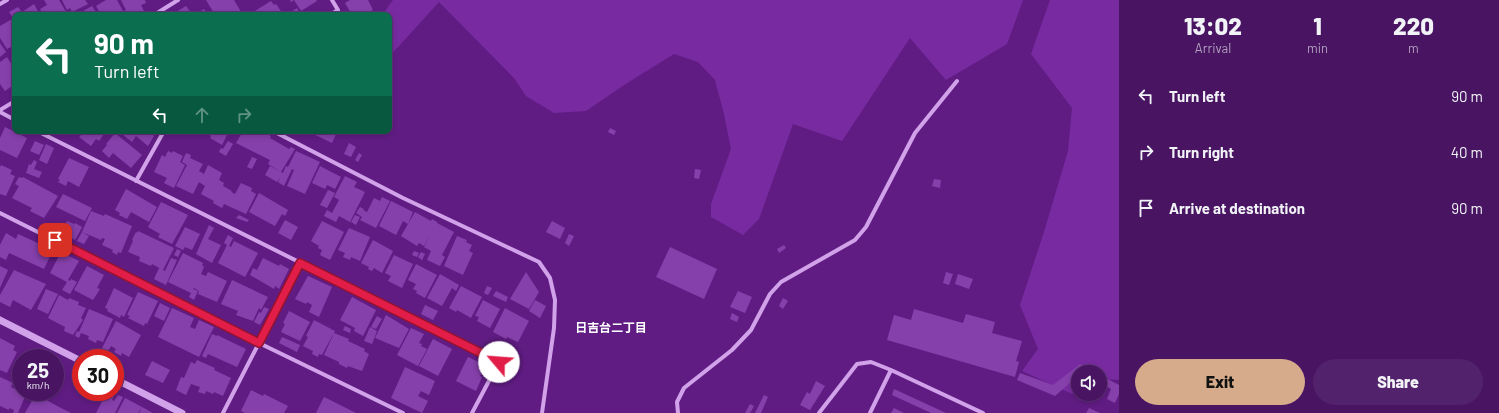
<!DOCTYPE html>
<html lang="en">
<head>
<meta charset="utf-8">
<style>
	:root { --surface:#491563; --page:#53226c; --text:#f1f3f6; --muted:#b19fbe; --line:#613478; --accent:#d6ab8b }
	body { margin:0; font-family:Barlow,"Noto Sans JP",sans-serif; background:var(--page); color:var(--text); height:100vh; display:flex; flex-direction:column; font-size:15px; white-space:nowrap }
	* { box-sizing:border-box; margin:0 }
	p { font-size:13px; color:var(--muted) }
	.icon { flex:none; width:22px; height:22px; fill:none; stroke:currentColor; stroke-width:2; stroke-linecap:round; stroke-linejoin:round }
	.map { position:relative; flex:1; overflow:hidden }
	.sheet { display:flex; flex-direction:column; background:var(--surface); width:380px }
	.sheet>* { flex:none }
	.top-card { position:absolute; left:12px; top:12px; width:380px; height:122px; border-radius:8px; box-shadow:0 2px 6px #0003,0 0 0 1px var(--line); background:#0b6e4f; color:#fff; overflow:hidden }
	.fabs { position:absolute; left:1071px; top:365px; display:grid; gap:8px }
	.fabs a { display:grid; place-items:center; width:36px; height:36px; border-radius:50%; background:var(--surface); box-shadow:0 2px 6px #0003,0 0 0 1px var(--line); font-size:20px }
	.speed { position:absolute; left:12px; top:349px; display:flex; gap:8px; font-size:20px; font-weight:700; text-align:center }
	.speed>* { display:grid; place-content:center; width:52px; height:52px; border-radius:50%; background:var(--surface); box-shadow:0 2px 6px #0003,0 0 0 1px var(--line); line-height:1 }
	.speed small { font-size:10px; font-weight:400 }
	.speed .limit { border:6px solid #d22; background:#fff; color:#111 }
	.pin { position:absolute; display:grid; place-items:center; width:34px; height:34px; color:#fff; margin:-17px; border-radius:8px; box-shadow:0 2px 6px #0006 }
	.me { position:absolute; width:44px; margin:-22px; rotate:297deg; stroke-linejoin:round; filter:drop-shadow(0 0 3px #0008) }
	.turn { display:flex; align-items:center; gap:14px; height:84px; padding:0 16px; font-size:18px }
	.turn .icon { width:52px; height:52px; stroke-width:2.5 }
	.turn b { display:block; font-size:28px; line-height:34px }
	.lanes { display:flex; align-items:center; height:38px; padding:0 16px; background:#0003; justify-content:center; gap:20px; direction:ltr }
	.lanes .off { opacity:.35 }
	.eta { display:flex; justify-content:space-evenly; align-items:center; height:68px; text-align:center }
	.eta b { font-size:24px; font-weight:800; line-height:28px }
	.cta { display:flex; gap:8px; margin-top:auto; padding:8px 16px }
	.cta a { flex:1; height:46px; border-radius:24px; background:var(--accent); color:#111; font-size:16px; font-weight:800; line-height:46px; text-align:center }
	.cta a+a { background:var(--page); color:var(--text) }
	ul { padding:0; list-style:none }
	li { display:flex; align-items:center; gap:12px; height:56px; padding:0 16px }
	li div { flex:1 }
	li b { display:block; font-size:15px }
	li em { font-style:normal }
	main { display:flex; flex:1; min-height:0 }
	.map>svg:first-child { display:block }
	.green { fill:#782ba0 }
	.building { fill:#8640ab }
	.lines { fill:none; stroke-linecap:round; stroke-linejoin:round }
	.minor { stroke:#d1a2ea; stroke-width:4 }
	.tertiary { stroke:#d1a2ea; stroke-width:7 }
	.route-casing { stroke:#92132f; stroke-width:10 }
	.route { stroke:#e11d48; stroke-width:7 }
	.labels { text-anchor:middle; stroke-width:4; stroke-linejoin:round; paint-order:stroke }
	.neighbourhood-label { font-size:12px; font-weight:bold; fill:#fff; stroke:#611c84 }
</style>
</head>
<body>
<main>
<div class="map">
<svg width="1119" height="413" viewBox="0 0 1119 413">
	<rect width="100%" height="100%" fill="#611c84"/>
	<path class="green" d="M393 0H1023L1007 44 946 80 910 38 842 141 793 124 759 219 743 235 711 217V204L731 149 724 114 715 80 698 62 674 54 624 85 586 111 554 113 526 96 514 78 439 2 389 57V15H382Z
		M1050 0H1119V380L1100 379V372H1078V390L1072 394 1022 371 1038 349 1020 305 1044 232 1068 151 1072 108 1031 54Z"/>
	<path class="building" d="M44 0H59L68 15H44L40 9 47 5Z
		M62 0H85L88 4 72 12 70 8 67 10Z
		M106 0H117L123 11 126 10 121 0H145L146 3 141 5 145 13 141 15H101L96 6Z
		M206 0H234L243 15H238L237 13 234 15H215Z
		M290 0H316L317 1 301 11 294 0 291 2Z
		M350 0H368L373 10 364 15H352L345 3Z
		M271 1 274 5 276 4 283 14 255 15 253 12Z
		M34 4 40 15H15V21L9 12 18 7 22 12Z
		M92 6 98 15H76Z
		M186 6 192 14 198 11 200 15H178L176 12Z
		M297 8 301 15H288L287 14Z
		M204 9 209 15H201L199 12Z
		M12 19 15 24V45L7 49 0 38V26Z
		M0 43 6 52 0 57Z
		M15 50V65L11 58 15 56 12 52Z
		M7 57 15 70V84L5 91 0 84V62Z
		M5 127 27 138 17 158 0 150V138Z
		M610 128 616 131 614 135 608 132Z
		M75 131H106L99 141 96 139 91 146 79 137 81 135Z
		M118 131H148L154 136 148 146 136 136 132 142Z
		M209 131H229L222 145 210 138 211 136 207 134Z
		M243 131H262L271 136 270 138 289 149 291 147 295 149 281 172 268 164 270 160 236 143Z
		M307 131H335L337 132 332 143Z
		M115 133 142 155 131 168 113 153 109 158 102 151 107 145 106 144Z
		M35 141 44 145 39 155 30 151Z
		M228 141 233 144 226 156 219 152 221 148 223 149Z
		M349 143 356 147 351 157 344 154Z
		M46 144 54 148 47 164 39 160Z
		M168 151 172 153 173 151 183 156 180 162 185 165 174 188 164 183 167 178 154 172 162 155 165 157Z
		M296 151 320 162 305 194 287 186 294 170 292 169 284 186 278 182 280 178 277 182 265 175 270 166 283 173 286 166 288 167Z
		M186 153 191 155 190 158 203 164 199 171 204 174 208 165 222 173 219 180 224 183 223 186 232 191 231 192 235 194 241 183 252 188 251 191 256 194 246 214 224 204 222 208 213 203 214 201 201 194 205 186 199 182 193 194 176 186 187 165 182 162Z
		M359 153 362 155 358 162 355 160Z
		M252 157 257 159 252 169 247 167Z
		M69 158 89 167 79 187 68 181 66 186 58 182 60 180 58 179Z
		M34 160 37 162 34 169 42 172 39 178 26 173 29 164 31 165Z
		M1 165 12 170 10 174 15 176 6 196 0 194V167Z
		M320 166 341 177 335 189 327 185 325 189 312 183Z
		M695 169 701 170 699 179 694 178Z
		M345 176 357 182 354 187 365 192 350 222 339 216 336 222 324 216 327 210 332 213 339 200 334 197Z
		M19 177 22 178 23 177 58 196 44 218 30 211 32 208 12 198 19 186 15 184Z
		M934 179 941 180 940 188 932 186Z
		M126 189 157 207 149 222 131 212 127 219 119 215 120 213 115 210Z
		M328 190 335 193 327 208 320 205Z
		M259 193 288 210 285 216 282 214 275 226 249 212Z
		M63 194 92 208 85 221 56 207Z
		M382 197 390 201 376 228 360 220 362 217 356 213 360 207 364 209 363 210 367 212 374 198 380 201Z
		M391 201 413 212 408 224 403 221 396 235 379 226Z
		M161 202 188 215 172 244 158 237 160 234 148 227Z
		M91 211 104 216 105 214 132 226 121 253 118 252 117 255 112 252 113 250 102 245 105 239 102 238 101 240 82 232Z
		M415 212 431 221 432 219 437 222V223L454 232 442 255 445 257 440 266 427 260 431 251 424 247 430 235 424 246 419 243 417 246 401 236Z
		M239 215 249 220 247 222 236 218Z
		M355 215 360 217 356 225 351 222Z
		M285 220 298 227 291 240 278 233Z
		M67 221 74 224 72 228 75 223 82 227 80 231 79 230 80 231 75 240 62 232Z
		M322 221 344 232 330 260 320 255 322 250 318 248 319 246 311 241Z
		M552 221 565 228 560 239 546 232Z
		M209 225 214 228 208 239 221 245 212 263 196 254Z
		M185 227 200 234 192 250 185 247 183 250 175 246Z
		M349 228 370 237 360 261 351 257 350 260 343 257 345 253 338 250Z
		M138 231 174 248 163 270 152 264 151 266 139 261 140 257 128 252 133 241 132 240 136 232 137 233Z
		M82 232 89 236 84 244 77 241Z
		M6 233 16 239 18 234 53 250 44 269 9 253 6 260 0 257V245Z
		M569 234 574 236 569 246 565 243Z
		M228 235 233 238 229 246 231 247 234 241 258 253 245 277 218 263 227 245 224 243Z
		M457 236 467 240 466 242 472 245 469 251 473 253 463 275 444 266Z
		M373 240 393 251 382 273 374 268 372 271 368 269 369 267 361 263Z
		M784 245 786 248 779 253 777 249Z
		M670 247 717 269 704 299 656 277Z
		M177 249 181 251 178 257 174 255Z
		M414 251 419 253 417 257 412 255Z
		M61 252 79 261 68 280 70 281 71 279 77 282 70 294 62 290 67 282 50 273Z
		M421 252 425 254 422 260 418 257Z
		M183 253 203 263 202 265 204 267 201 274 206 276 208 272 227 281 217 302 198 294 199 291 194 288 193 289 198 291 194 300 189 297 191 293 168 282Z
		M394 255 413 264 402 288 388 281 391 276 385 273Z
		M171 258 177 260 166 285 154 279 159 268 165 271Z
		M263 258 279 266 280 264 289 269 279 289 275 286 274 289 250 275 253 268 257 270Z
		M416 264 437 275 425 298 416 293 417 291 413 289 416 284 408 280Z
		M0 266 8 270 0 288Z
		M87 266 104 275 97 288 100 289 93 300 74 290Z
		M14 270 46 284 31 310 13 300 10 307 0 302V295Z
		M526 272 539 292 529 309 510 299Z
		M946 272 953 274 949 285 943 283Z
		M440 274 459 285 456 291 452 288 442 306 427 298Z
		M958 274 973 279 969 289 955 284Z
		M308 276 332 287 319 317 309 312 312 305 307 302 306 304 295 299Z
		M232 280 268 297 261 310 259 308 253 321 236 315 238 311 221 304Z
		M461 286 482 297 471 318 457 310 456 312 449 308Z
		M487 286 492 288 488 295 484 293Z
		M114 288 133 298 124 317 121 315 120 318 107 311 108 309 105 308Z
		M46 289 58 294 48 314 37 309Z
		M496 291 508 297 506 302 493 296Z
		M738 291 752 297 745 313 730 307Z
		M138 292 158 301 147 324 145 323 144 326 128 318 130 316 127 315Z
		M59 295 68 300 69 298 79 302 78 305 86 308 81 318 83 320 73 335 64 331 65 327 48 318Z
		M352 297 376 310 363 336 354 331 355 328 340 320Z
		M783 298 788 301 783 309 779 306Z
		M483 300 500 309 490 328 477 321 479 317 475 316Z
		M535 300 546 306 540 318 529 311Z
		M160 303 170 308 164 321 154 316Z
		M425 305 438 311 433 320 421 314Z
		M264 307 269 309 260 325 254 322 259 312 261 313Z
		M172 308 194 318 190 327 195 329 199 320 214 327 199 357 158 337Z
		M505 308 529 321 518 342 507 337 506 339 493 332Z
		M89 309 113 319 103 342 97 340 96 343 88 339 89 336 81 333 79 338 75 336 77 331 79 332Z
		M914 309 963 323 966 314 995 322 992 333 1022 341 1016 361 1019 362 1015 377 887 340 894 315 911 320Z
		M289 311 310 322 300 341 281 332 285 324 283 323Z
		M732 313 739 317 737 322 730 319Z
		M386 315 409 329 399 348 375 338Z
		M377 316 382 319 376 329 371 327Z
		M314 320 335 331 322 355 319 354 318 357 312 354 313 351 303 346 308 337 306 336Z
		M116 321 141 335 129 357 122 353 121 356 114 352 116 349 111 346 106 355 100 352Z
		M345 326 351 329 350 333 343 330Z
		M370 327 377 331 372 344 364 341Z
		M411 328 424 334 419 343 422 344 421 346 427 349 418 366 397 355Z
		M334 333 349 339 348 341 365 349 364 351 369 354 362 371 348 366 347 368 339 364V362L324 355Z
		M212 334 217 336V335L246 349 237 367 208 354 206 358 202 356Z
		M282 337 300 345 297 352 279 343Z
		M0 338 15 346 13 350 17 352 7 373 0 370Z
		M433 339 452 349 438 376 419 366Z
		M34 353 44 358H31Z
		M468 357 485 365 480 376 482 377 476 391 456 381Z
		M197 360 215 368 214 370 231 378 223 396 214 392 213 394 206 391 205 394 198 392 200 387 191 384 186 395 176 390 181 377 184 378 191 362 195 364Z
		M152 361 170 370 163 383 145 375Z
		M21 363V384L12 379Z
		M1080 364 1095 372H1078V376L1055 396 1017 380 1020 373 1053 385Z
		M405 367 435 381 429 395 421 391 418 396 428 401 422 413 391 398Z
		M1100 375 1119 385V394L1115 403 1107 399 1111 389 1100 383Z
		M0 377 13 383 11 387 26 394 18 413H13L14 410 9 408V410L0 406Z
		M816 381 825 386 810 410 800 405 807 392 810 394Z
		M894 389 946 413H931L892 395Z
		M251 390 263 396 264 394 288 406 284 413H245L241 411Z
		M107 392 114 396 112 400 114 401 118 395 123 397 115 413H96Z
		M36 394 57 406 71 413H25Z
		M764 395 768 397 761 413H755Z
		M324 397 356 413H316Z
		M125 398 142 407 138 413H117Z
		M750 404 754 406 750 413H745Z
		M142 407 153 413H139Z
		M894 408 904 413H891Z
		M1089 408 1100 413H1086Z"/>
	<g class="lines">
		<path class="minor" d="M0 4 7 0
			M154 15 178 0
			M330 15 338 10 332 0
			M0 110 15 101
			M0 112 15 120
			M37 131 499 362 472 413
			M273 131 403 198 539 262 550 278 555 300 554 328 542 413
			M136 181 164 131
			M0 213 259 343 403 413
			M223 413 300 263
			M678 413 677 402 684 388 732 350 751 330 770 294 781 282 855 240 866 227 915 133 957 81
			M819 413 857 364 871 362 891 370 983 413
			M870 413 891 370"/>
		<path class="tertiary" d="M0 320 81 361
			M115 379 182 413"/>
	</g>
	<g class="lines">
		<g class="route-casing">
			<path id="route" d="M55 240 259 343 300 263 499 362"/>
		</g>
		<use href="#route" class="route"/>
	</g>
	<g class="labels">
		<g class="neighbourhood-label">
			<text x="611" y="332">日吉台二丁目</text>
		</g>
	</g>
</svg>
<div class="fabs">
<a><svg class="icon" aria-label="sound" viewBox="0 0 24 24"><path d="M4 9h4l5-4v14l-5-4H4zM17 9q2 3 0 6"/></svg></a>
</div>
<div class="speed"><div>25<small>km/h</small></div><div class="limit">30</div></div>
<div class="pin" style="left:55px;top:240px;background:#d93025"><svg class="icon" aria-label="arrive" viewBox="0 0 24 24"><path d="M6 21V4h12l-3 4 3 4H6"/></svg></div>
<svg class="me" style="left:499px;top:362px" viewBox="-20 -20 40 40"><circle r="19" fill="#fff"/><path d="M0-13L10 11 0 6-10 11z" fill="#e11d48"/></svg>
<div class="top-card">
<div class="turn"><svg class="icon" aria-label="left" viewBox="0 0 24 24"><path d="M17 20v-9H6M10 6l-5 5 5 5"/></svg><div><b>90 m</b>Turn left</div></div>
<div class="lanes"><svg class="icon" aria-label="left" viewBox="0 0 24 24"><path d="M17 20v-9H6M10 6l-5 5 5 5"/></svg><svg class="icon off" aria-label="ahead" viewBox="0 0 24 24"><path d="M12 20V5M6 11l6-6 6 6"/></svg><svg class="icon off" aria-label="right" viewBox="0 0 24 24"><path d="M7 20v-9h11M14 6l5 5-5 5"/></svg></div>
</div>
</div>
<section class="sheet">
<div class="eta">
<div><b>13:02</b><p>Arrival</p></div>
<div><b>1</b><p>min</p></div>
<div><b>220</b><p>m</p></div>
</div>
<ul>
<li><svg class="icon" aria-label="left" viewBox="0 0 24 24"><path d="M17 20v-9H6M10 6l-5 5 5 5"/></svg><div><b>Turn left</b></div><em>90 m</em></li>
<li><svg class="icon" aria-label="right" viewBox="0 0 24 24"><path d="M7 20v-9h11M14 6l5 5-5 5"/></svg><div><b>Turn right</b></div><em>40 m</em></li>
<li><svg class="icon" aria-label="arrive" viewBox="0 0 24 24"><path d="M6 21V4h12l-3 4 3 4H6"/></svg><div><b>Arrive at destination</b></div><em>90 m</em></li>
</ul>
<div class="cta"><a>Exit</a><a>Share</a></div>
</section>
</main>
</body>
</html>
